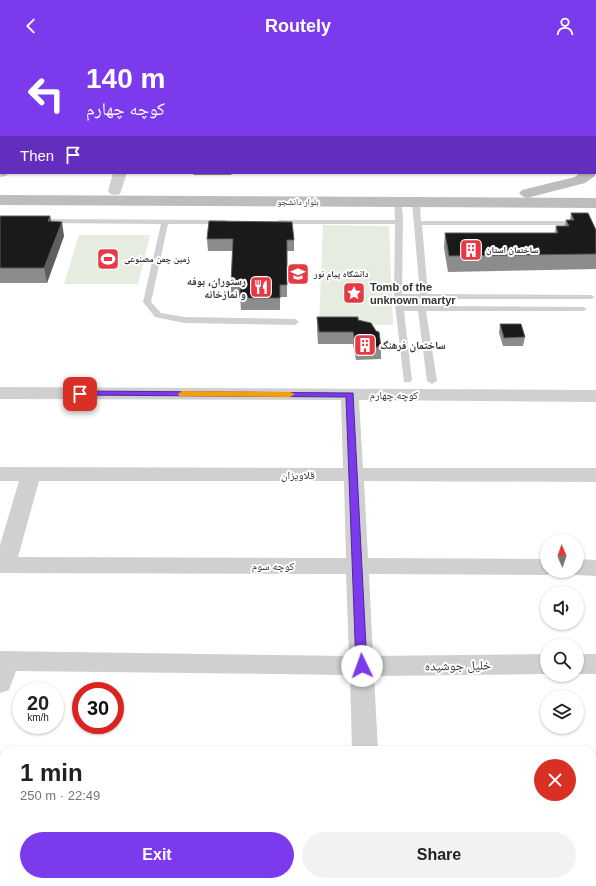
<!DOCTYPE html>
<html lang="en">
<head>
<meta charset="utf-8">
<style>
	:root { --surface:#fff; --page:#f2f2f2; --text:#222; --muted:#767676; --accent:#7c3aed }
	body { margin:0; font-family:Helvetica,"Noto Naskh Arabic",sans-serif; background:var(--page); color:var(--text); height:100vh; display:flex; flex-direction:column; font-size:15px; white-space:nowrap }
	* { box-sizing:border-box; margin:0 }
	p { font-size:13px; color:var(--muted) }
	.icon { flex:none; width:22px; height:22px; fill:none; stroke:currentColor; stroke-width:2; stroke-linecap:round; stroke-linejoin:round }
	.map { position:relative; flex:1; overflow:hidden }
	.sheet { position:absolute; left:0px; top:694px; width:596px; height:140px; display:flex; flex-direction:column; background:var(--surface); border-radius:12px 12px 0 0; box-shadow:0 1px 3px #0004 }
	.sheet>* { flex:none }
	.hud { position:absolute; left:0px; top:0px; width:596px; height:122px; box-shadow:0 1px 3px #0004; background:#7c3aed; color:#fff; overflow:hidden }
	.needle { width:26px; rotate:358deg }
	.controls { position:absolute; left:540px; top:482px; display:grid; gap:8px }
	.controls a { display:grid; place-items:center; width:44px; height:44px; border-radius:50%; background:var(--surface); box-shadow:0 1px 3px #0004; font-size:20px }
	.speed { position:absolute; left:12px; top:630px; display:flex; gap:8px; font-size:20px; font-weight:700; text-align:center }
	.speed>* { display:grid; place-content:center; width:52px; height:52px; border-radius:50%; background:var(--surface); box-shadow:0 1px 3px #0004; line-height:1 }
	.speed small { font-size:10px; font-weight:400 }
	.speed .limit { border:6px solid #d22; background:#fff; color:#111 }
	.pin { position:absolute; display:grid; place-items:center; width:34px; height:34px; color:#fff; margin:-17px; border-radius:8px; box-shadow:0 2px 6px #0006 }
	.me { position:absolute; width:44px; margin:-22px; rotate:357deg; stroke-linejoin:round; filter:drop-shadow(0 0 3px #0008) }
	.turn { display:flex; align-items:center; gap:14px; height:84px; padding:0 20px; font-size:18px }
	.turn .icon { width:52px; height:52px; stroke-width:2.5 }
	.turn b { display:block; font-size:28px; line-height:34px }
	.then { display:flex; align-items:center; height:38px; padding:0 20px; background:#0003; gap:8px; font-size:15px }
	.round { display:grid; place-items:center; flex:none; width:42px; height:42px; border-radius:21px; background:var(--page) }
	.headline { display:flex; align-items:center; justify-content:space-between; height:68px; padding:0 20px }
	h1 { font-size:24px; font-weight:800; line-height:30px }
	.action { display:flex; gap:8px; margin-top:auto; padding:8px 20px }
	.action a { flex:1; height:46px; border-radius:24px; background:var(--accent); color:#fff; font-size:16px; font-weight:800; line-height:46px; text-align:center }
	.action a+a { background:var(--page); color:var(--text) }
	header { display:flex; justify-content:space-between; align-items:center; height:52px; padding:0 20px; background:var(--accent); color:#fff; font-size:18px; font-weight:800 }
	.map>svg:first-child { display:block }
	.green { fill:#e6ecdf }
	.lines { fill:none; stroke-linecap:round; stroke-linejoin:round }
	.service { fill:#d0d0d0; fill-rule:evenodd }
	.minor { fill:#d0d0d0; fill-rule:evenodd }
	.secondary { fill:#bdbdbd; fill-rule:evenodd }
	.wall { fill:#8c8c8c }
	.shaded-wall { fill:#5f5f5f }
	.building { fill:#1a1a1a; stroke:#5f5f5f }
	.route { fill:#7c3aed; stroke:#51269a }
	.slow { fill:#f59e0b }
	.labels { text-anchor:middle; stroke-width:4; stroke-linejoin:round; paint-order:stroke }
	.far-street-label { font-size:9px; fill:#333; stroke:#fff }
	.far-poi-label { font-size:9px; font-weight:bold; fill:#333; stroke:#fff; text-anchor:start }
	.poi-label { font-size:11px; font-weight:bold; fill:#333; stroke:#fff; text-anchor:start }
	.street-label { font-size:11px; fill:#333; stroke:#fff }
	.near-street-label { font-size:13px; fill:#333; stroke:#fff }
</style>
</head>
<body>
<header><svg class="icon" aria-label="back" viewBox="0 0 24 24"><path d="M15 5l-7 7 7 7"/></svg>Routely<svg class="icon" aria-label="person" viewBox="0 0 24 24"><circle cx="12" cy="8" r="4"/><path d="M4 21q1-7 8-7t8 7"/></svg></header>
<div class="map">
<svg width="596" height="834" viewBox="0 0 596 834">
	<rect width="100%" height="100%" fill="#fff"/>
	<path class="green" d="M323 173 389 174 393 273 319 272Z
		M79 183H150L138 232H64Z"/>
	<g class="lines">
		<path class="service" d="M394 148H397L401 150 403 165 402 242H420L412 150 416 148 420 150 421 169H578L582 171 578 173H422L428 242 591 243 595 245 591 247H428L427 254 583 255 587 257 583 259H426L437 329 432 332 427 329 418 259H404L412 328 410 330H404L394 244 395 172H279L275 170 279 168H395ZM402 246 420 247 418 254H403Z
			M36 167 226 168 227 170 223 172H168L151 250 161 261 184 265 295 267 299 270 295 273 184 271 155 265 143 250 161 172 39 171H36Z"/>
		<path class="minor" d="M153 0H165V1H153Z
			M0 17H1V23H0Z
			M0 44H1V52H0Z
			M0 75H1V83H0Z
			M0 117 1 121H8L6 124 0 125Z
			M113 121H127L120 142 115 143 110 142 108 139Z
			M0 335 596 338V350L359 348 363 416H596V430L364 429 368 506 547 507V519H556L547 523 369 522 373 604 547 602V622L374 624 378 698H352L350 623 16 619 9 638 0 641V599L349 604 346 522 0 521V493L19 429H0V415L343 416 341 348 0 347ZM39 429H344L346 506 18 505Z
			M577 507 596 508V524L577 523 569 521 568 519H577Z
			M577 602H596V622H577Z
			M0 721H4V745H0Z
			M592 731H596V755H592Z
			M357 830H385V834H357Z"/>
		<path class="secondary" d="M546 0H558V1H546Z
			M577 0H589V1H577Z
			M595 24H596V34H595Z
			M595 118V124L585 131 527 146 522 144 519 141 522 138 575 125 580 121H595Z
			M0 143 596 146V156L0 153Z"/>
	</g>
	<path class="wall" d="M193 121H232L231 123H194Z
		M571 161 596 178V217L448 220 444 196 445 181H555L556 174H565L566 168H570Z
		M0 164H50L51 169 64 184 47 231H0Z
		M207 187 294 188V199H287V245H280V258H241L240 244 231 245V233L233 199H208Z
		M317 265 358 268 381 295V307L356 308 353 292H318L317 277Z
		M500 272 525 285 523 294H503L499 281Z"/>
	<path class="shaded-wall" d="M50 164 53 179 48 169Z
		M62 170 64 184 47 231 44 216Z"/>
	<path class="building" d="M571 161H588L596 178V202L449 204 445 181H558L556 174H569L566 168H574Z
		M0 164H50L48 169 62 170 44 216H0Z
		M209 169 292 170 294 188H287V233H280V246H240V232L231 233 233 187H207Z
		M317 265H358V268L371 271 376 279 379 280 381 295H356L353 280H319Z
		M500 272H521L525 285 504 286Z"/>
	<path class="route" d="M80 339 353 341 367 614 365 617 362 618 358 617 356 614 346 345 77 343 75 342 77 340Z"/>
	<path class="slow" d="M182 339 290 340 295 342 290 345 179 344 178 342Z"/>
	<defs>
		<g id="building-square" transform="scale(1.15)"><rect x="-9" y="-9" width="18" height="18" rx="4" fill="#e63946" stroke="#fff"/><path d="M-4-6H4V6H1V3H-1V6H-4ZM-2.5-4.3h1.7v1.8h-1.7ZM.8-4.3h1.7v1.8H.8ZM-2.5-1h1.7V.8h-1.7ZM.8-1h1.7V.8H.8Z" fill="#fff"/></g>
		<g id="stadium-square" transform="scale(1.15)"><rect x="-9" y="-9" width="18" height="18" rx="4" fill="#e63946" stroke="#fff"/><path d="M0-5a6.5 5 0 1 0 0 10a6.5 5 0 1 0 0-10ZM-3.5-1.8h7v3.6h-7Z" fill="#fff"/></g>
		<g id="university-square" transform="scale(1.15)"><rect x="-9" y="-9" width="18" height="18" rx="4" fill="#e63946" stroke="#fff"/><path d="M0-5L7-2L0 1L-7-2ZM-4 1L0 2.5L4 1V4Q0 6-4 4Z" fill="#fff"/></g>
		<g id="restaurant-square" transform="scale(1.15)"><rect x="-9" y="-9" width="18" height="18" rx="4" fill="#e63946" stroke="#fff"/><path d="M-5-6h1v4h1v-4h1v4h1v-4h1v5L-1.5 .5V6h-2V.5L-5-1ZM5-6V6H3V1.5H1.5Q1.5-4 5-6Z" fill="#fff"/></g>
		<g id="sight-square" transform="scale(1.15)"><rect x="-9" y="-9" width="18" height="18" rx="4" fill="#e63946" stroke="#fff"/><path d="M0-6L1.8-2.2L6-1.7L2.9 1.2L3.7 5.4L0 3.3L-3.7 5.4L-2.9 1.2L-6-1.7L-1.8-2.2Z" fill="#fff"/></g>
	</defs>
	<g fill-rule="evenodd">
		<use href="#building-square" x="471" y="198"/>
		<use href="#stadium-square" x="108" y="207"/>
		<use href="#university-square" x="298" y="222"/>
		<use href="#restaurant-square" x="261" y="235"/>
		<use href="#sight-square" x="354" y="241"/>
		<use href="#building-square" x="365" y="293"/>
	</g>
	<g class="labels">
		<g class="far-street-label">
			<text x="298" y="153">بلوار دانشجو</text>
		</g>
		<g class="far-poi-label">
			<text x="486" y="201">ساختمان استان</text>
			<text x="124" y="210">زمین چمن مصنوعی</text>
			<text x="314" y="225">دانشگاه پیام نور</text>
		</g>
		<g class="poi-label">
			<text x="246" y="233" text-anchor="end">رستوران، بوفه<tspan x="246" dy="13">و نمازخانه</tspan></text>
			<text x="370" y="239">Tomb of the<tspan x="370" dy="13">unknown martyr</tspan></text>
			<text x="380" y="297">ساختمان فرهنگ</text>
		</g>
		<g class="street-label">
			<text x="394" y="347">کوچه چهارم</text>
			<text x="298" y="427">قلاویزان</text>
			<text x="273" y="518">کوچه سوم</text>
		</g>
		<g class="near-street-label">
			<text transform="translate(458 613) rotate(-1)" y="5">خلیل جوشیده</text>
		</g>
	</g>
</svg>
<div class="controls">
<a><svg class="needle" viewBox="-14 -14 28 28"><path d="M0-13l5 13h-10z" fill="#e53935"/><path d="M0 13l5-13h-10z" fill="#767676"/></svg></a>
<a><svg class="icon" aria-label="sound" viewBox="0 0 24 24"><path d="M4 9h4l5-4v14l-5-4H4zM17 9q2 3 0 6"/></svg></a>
<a><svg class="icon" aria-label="search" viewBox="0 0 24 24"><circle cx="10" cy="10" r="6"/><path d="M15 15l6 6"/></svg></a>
<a><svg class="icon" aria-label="layers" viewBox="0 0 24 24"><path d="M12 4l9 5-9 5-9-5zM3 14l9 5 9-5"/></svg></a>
</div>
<div class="speed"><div>20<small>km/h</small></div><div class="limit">30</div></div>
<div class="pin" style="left:80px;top:342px;background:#d93025"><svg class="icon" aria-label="arrive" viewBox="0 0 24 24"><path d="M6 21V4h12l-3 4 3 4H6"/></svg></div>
<svg class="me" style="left:362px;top:614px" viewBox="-20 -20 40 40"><circle r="19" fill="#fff"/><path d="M0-13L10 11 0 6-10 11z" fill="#7c3aed"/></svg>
<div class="hud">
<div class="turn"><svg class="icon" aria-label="left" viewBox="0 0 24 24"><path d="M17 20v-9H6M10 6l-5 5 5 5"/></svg><div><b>140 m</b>کوچه چهارم</div></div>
<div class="then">Then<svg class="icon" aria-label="arrive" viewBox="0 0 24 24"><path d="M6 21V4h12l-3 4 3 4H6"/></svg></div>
</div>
<section class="sheet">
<div class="headline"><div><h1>1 min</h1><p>250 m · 22:49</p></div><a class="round" style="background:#d93025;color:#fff"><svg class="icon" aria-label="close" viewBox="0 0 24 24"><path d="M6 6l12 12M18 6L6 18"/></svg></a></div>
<div class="action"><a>Exit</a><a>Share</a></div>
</section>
</div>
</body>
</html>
